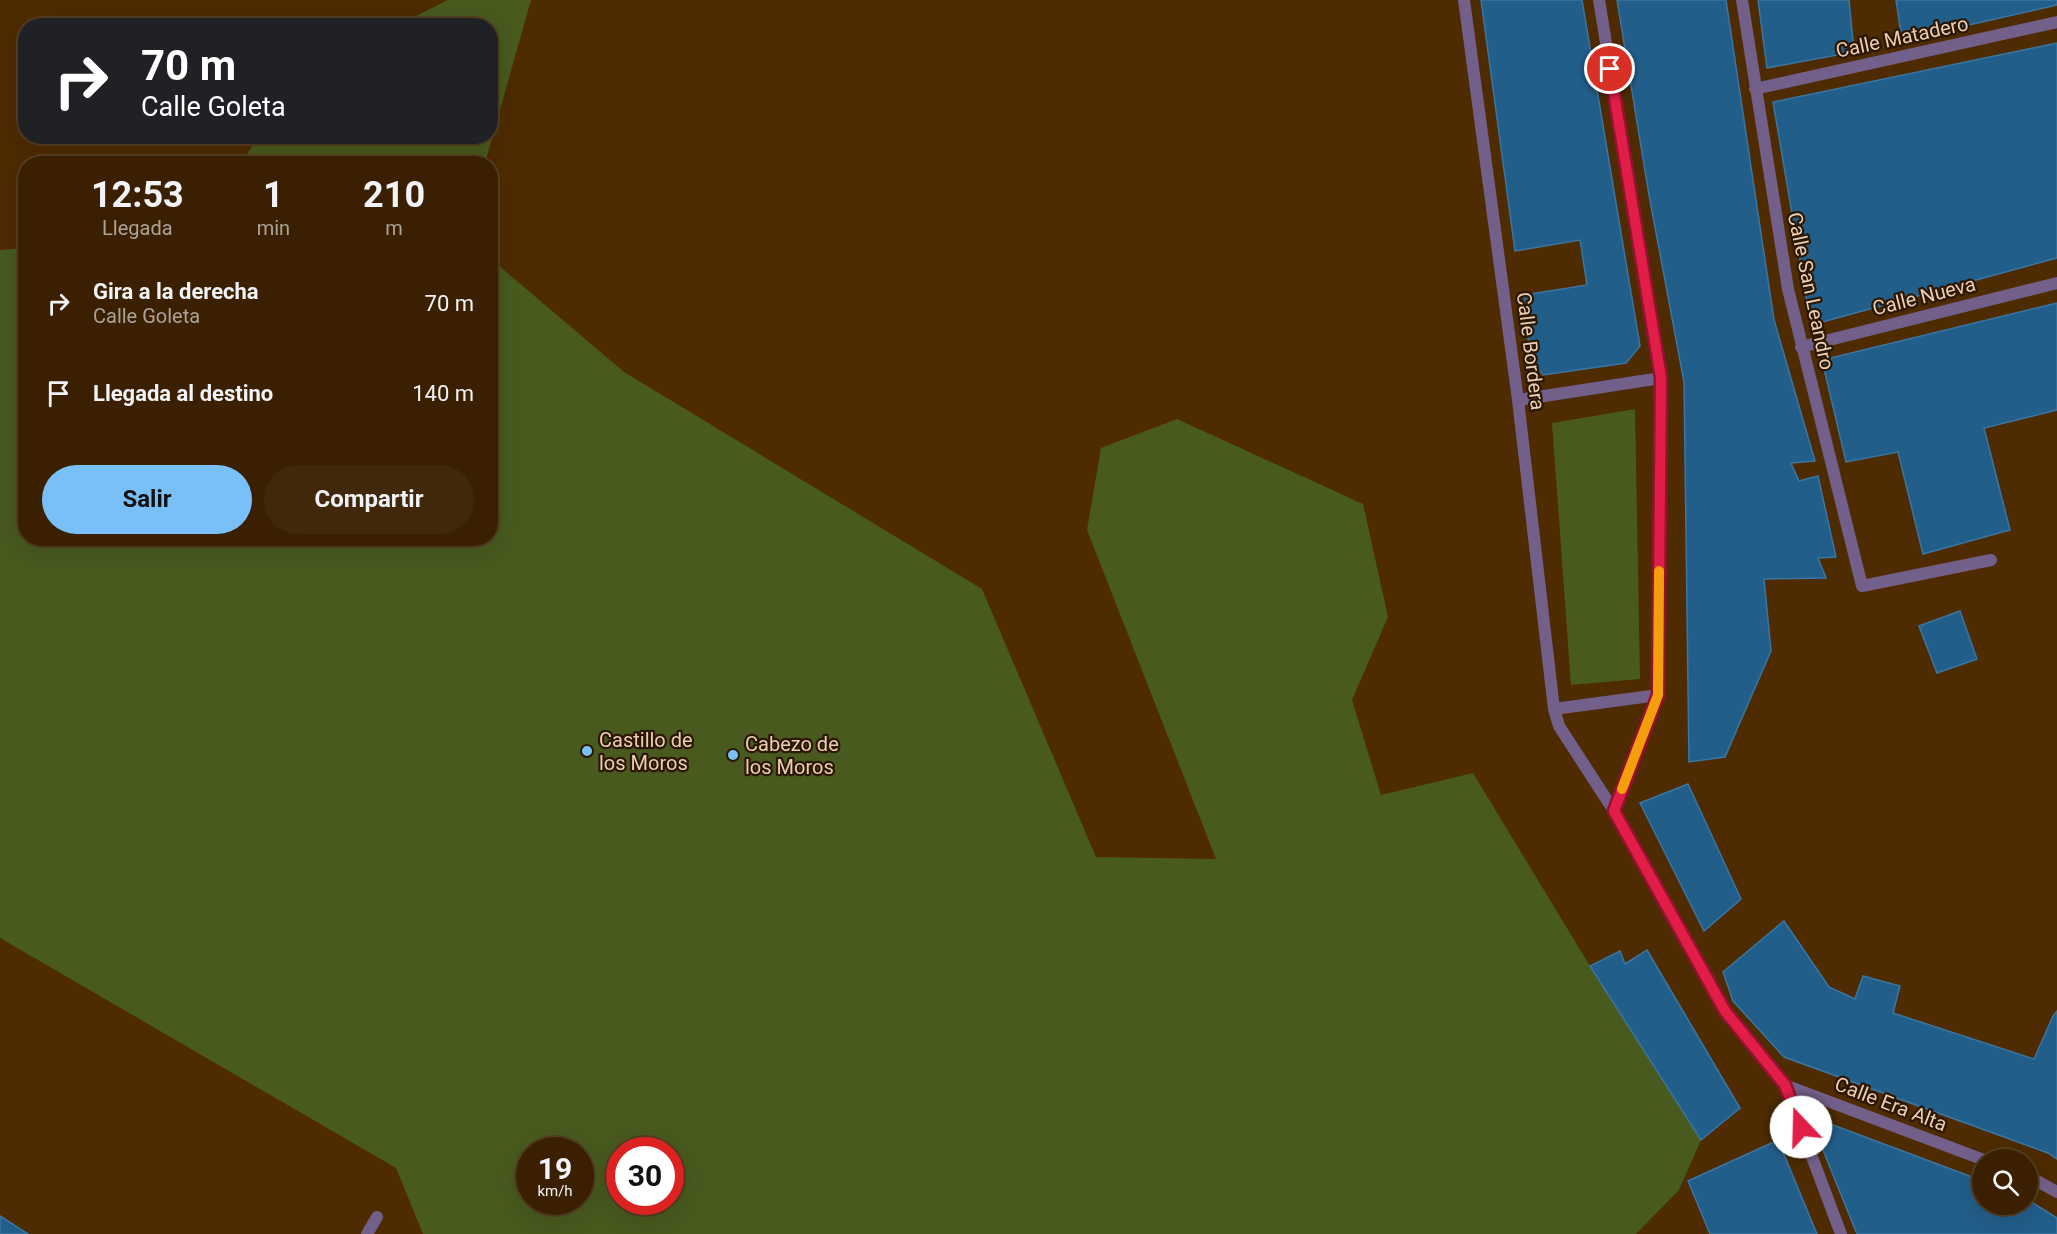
<!DOCTYPE html>
<html lang="es">
<head>
<meta charset="utf-8">
<style>
	:root { --surface:#3a2000; --page:#41280a; --text:#f1f3f6; --muted:#aba399; --line:#543e22; --accent:#79bff8 }
	body { margin:0; font-family:Roboto,sans-serif; background:var(--page); color:var(--text); height:100vh; display:flex; flex-direction:column; font-size:22px; white-space:nowrap }
	* { box-sizing:border-box; margin:0 }
	p { font-size:20px; color:var(--muted) }
	.icon { flex:none; width:33px; height:33px; fill:none; stroke:currentColor; stroke-width:2; stroke-linecap:round; stroke-linejoin:round }
	.map { position:relative; flex:1; overflow:hidden }
	.drawer { position:absolute; left:18px; top:156px; width:480px; height:390px; display:flex; flex-direction:column; background:var(--surface); border-radius:24px; box-shadow:0 6px 24px #0002,0 0 0 2px var(--line) }
	.drawer>* { flex:none }
	.guide { position:absolute; left:18px; top:18px; width:480px; height:126px; border-radius:24px; box-shadow:0 6px 24px #0002,0 0 0 2px var(--line); background:#202124; color:#fff; overflow:hidden }
	.controls { position:absolute; left:1972px; top:1149px; display:grid; gap:12px }
	.controls a { display:grid; place-items:center; width:66px; height:66px; border-radius:50%; background:var(--surface); box-shadow:0 6px 24px #0002,0 0 0 2px var(--line); font-size:30px }
	.speed { position:absolute; left:516px; top:1137px; display:flex; gap:12px; font-size:30px; font-weight:700; text-align:center }
	.speed>* { display:grid; place-content:center; width:78px; height:78px; border-radius:50%; background:var(--surface); box-shadow:0 6px 24px #0002,0 0 0 2px var(--line); line-height:1 }
	.speed small { font-size:15px; font-weight:400 }
	.speed .limit { border:9px solid #d22; background:#fff; color:#111 }
	.pin { position:absolute; display:grid; place-items:center; width:51px; height:51px; color:#fff; margin:-26px; border:3px solid #fff; border-radius:50%; box-shadow:0 2px 6px #0007 }
	.me { position:absolute; width:66px; margin:-33px; rotate:339deg; stroke-linejoin:round; filter:drop-shadow(0 0 4px #0008) }
	.turn { display:flex; align-items:center; gap:21px; height:126px; padding:0 24px; font-size:27px }
	.turn .icon { width:78px; height:78px; stroke-width:2.5 }
	.turn b { display:block; font-size:42px; line-height:51px }
	.eta { display:flex; justify-content:space-evenly; align-items:center; height:102px; text-align:center }
	.eta b { font-size:36px; font-weight:700; line-height:42px }
	.button { display:flex; gap:12px; margin-top:auto; padding:12px 24px }
	.button a { flex:1; height:69px; border-radius:36px; background:var(--accent); color:#111; font-size:24px; font-weight:700; line-height:69px; text-align:center }
	.button a+a { background:var(--page); color:var(--text) }
	ul { padding:0; list-style:none }
	li { display:flex; align-items:center; gap:18px; height:90px; padding:0 24px }
	li div { flex:1 }
	li b { display:block; font-size:22px }
	li em { font-style:normal }
	.map>svg:first-child { display:block }
	.green { fill:#485a1e; fill-rule:evenodd }
	.building { fill:#225e8a; stroke:#3b76a3; stroke-width:1.5 }
	.lines { fill:none; stroke-linecap:round; stroke-linejoin:round }
	.minor { stroke:#73608a; stroke-width:12 }
	.route-casing { stroke:#92132f; stroke-width:15 }
	.route { stroke:#e11d48; stroke-width:10 }
	.slow { stroke:#f59e0b; stroke-width:10 }
	.poi-dot { fill:#79bff8; stroke:#2b1702; stroke-width:2 }
	.labels { text-anchor:middle; stroke-width:4.5; stroke-linejoin:round; paint-order:stroke }
	.street-label { font-size:20px; fill:#ebceb5; stroke:#2b1702 }
	.poi-label { font-size:20px; fill:#ebceb5; stroke:#2b1702; text-anchor:start }
</style>
</head>
<body>
<div class="map">
<svg width="2057" height="1234" viewBox="0 0 2057 1234">
	<rect width="100%" height="100%" fill="#4e2b00"/>
	<path class="green" d="M448 0H531L485 163H241L258 137 490 136V26L398 25Z
		M25 248 26 538H490L491 259 624 372 982 589 1096 857 1216 859 1087 530 1101 448 1177 419 1363 504 1388 617 1352 700 1381 795 1473 773 1590 966 1701 1140 1679 1190 1636 1234H423L396 1168 0 938V250ZM530 1150H580V1202H530ZM620 1150H670V1202H620Z
		M1635 409 1640 679 1571 685 1552 423Z"/>
	<path class="building" d="M1481 0H1582L1640 346 1626 363 1543 375 1530 358 1524 295 1587 285 1580 240 1515 251Z
		M1617 0H1726L1774 320 1815 461 1791 463 1799 481 1818 476 1836 557 1818 558 1826 578 1764 579 1771 651 1725 757 1689 762 1684 382 1649 195Z
		M1758 0H1849L1854 52 1767 68Z
		M1896 0H2057V5L1902 40Z
		M2057 43V258L1811 325 1773 102Z
		M2057 303V410L1984 428 2010 530 1923 554 1898 452 1846 462 1822 360Z
		M1960 611 1977 659 1937 673 1919 626Z
		M1688 784 1741 899 1704 931 1640 803Z
		M1784 921 1829 987 1855 999 1863 976 1900 986 1893 1013 2034 1059 2053 1016 2057 1011V1159L2048 1153 1784 1057 1733 1001 1723 972Z
		M1647 950 1740 1108 1701 1140 1590 966 1620 951 1625 964Z
		M1817 1119 1983 1181V1204H2028V1200L2057 1218V1234H1857L1812 1123Z
		M1778 1140 1817 1234H1710L1688 1181Z
		M0 1216 28 1234H0Z"/>
	<g class="lines">
		<path class="minor" d="M1464 0 1518 400 1554 709 1559 726 1614 811 1725 1011 1785 1085 1841 1234
			M1599 0 1661 378 1658 695 1614 811
			M1742 0 1788 289 1862 586 1991 560
			M1755 89 2057 22
			M1801 347 2057 283
			M1518 400 1661 378
			M1554 709 1658 695
			M1785 1085 1984 1160
			M2028 1176 2057 1192
			M367 1234 377 1217"/>
	</g>
	<g class="lines">
		<g class="route-casing">
			<path id="route" d="M1610 69 1661 378 1658 695 1614 811 1725 1011 1785 1085 1801 1127"/>
		</g>
		<use href="#route" class="route"/>
		<path class="slow" d="M1622 789 1658 695 1659 571"/>
	</g>
	<g class="poi-dot">
		<circle cx="587" cy="751" r="6"/>
		<circle cx="733" cy="755" r="6"/>
	</g>
	<g class="labels">
		<g class="street-label">
			<text transform="translate(1902 37) rotate(-12)" y="7">Calle Matadero</text>
			<text transform="translate(1811 291) rotate(78)" y="7">Calle San Leandro</text>
			<text transform="translate(1924 296) rotate(-14)" y="7">Calle Nueva</text>
			<text transform="translate(1531 351) rotate(83)" y="7">Calle Bordera</text>
			<text transform="translate(1891 1104) rotate(21)" y="7">Calle Era Alta</text>
		</g>
		<g class="poi-label">
			<text x="599" y="747">Castillo de<tspan x="599" dy="23">los Moros</tspan></text>
			<text x="745" y="751">Cabezo de<tspan x="745" dy="23">los Moros</tspan></text>
		</g>
	</g>
</svg>
<div class="controls">
<a><svg class="icon" aria-label="search" viewBox="0 0 24 24"><circle cx="10" cy="10" r="6"/><path d="M15 15l6 6"/></svg></a>
</div>
<div class="speed"><div>19<small>km/h</small></div><div class="limit">30</div></div>
<div class="pin" style="left:1610px;top:69px;background:#d93025"><svg class="icon" aria-label="arrive" viewBox="0 0 24 24"><path d="M6 21V4h12l-3 4 3 4H6"/></svg></div>
<svg class="me" style="left:1801px;top:1127px" viewBox="-20 -20 40 40"><circle r="19" fill="#fff"/><path d="M0-13L10 11 0 6-10 11z" fill="#e11d48"/></svg>
<div class="guide">
<div class="turn"><svg class="icon" aria-label="right" viewBox="0 0 24 24"><path d="M7 20v-9h11M14 6l5 5-5 5"/></svg><div><b>70 m</b>Calle Goleta</div></div>
</div>
<section class="drawer">
<div class="eta">
<div><b>12:53</b><p>Llegada</p></div>
<div><b>1</b><p>min</p></div>
<div><b>210</b><p>m</p></div>
</div>
<ul>
<li><svg class="icon" aria-label="right" viewBox="0 0 24 24"><path d="M7 20v-9h11M14 6l5 5-5 5"/></svg><div><b>Gira a la derecha</b><p>Calle Goleta</p></div><em>70 m</em></li>
<li><svg class="icon" aria-label="arrive" viewBox="0 0 24 24"><path d="M6 21V4h12l-3 4 3 4H6"/></svg><div><b>Llegada al destino</b></div><em>140 m</em></li>
</ul>
<div class="button"><a>Salir</a><a>Compartir</a></div>
</section>
</div>
</body>
</html>
